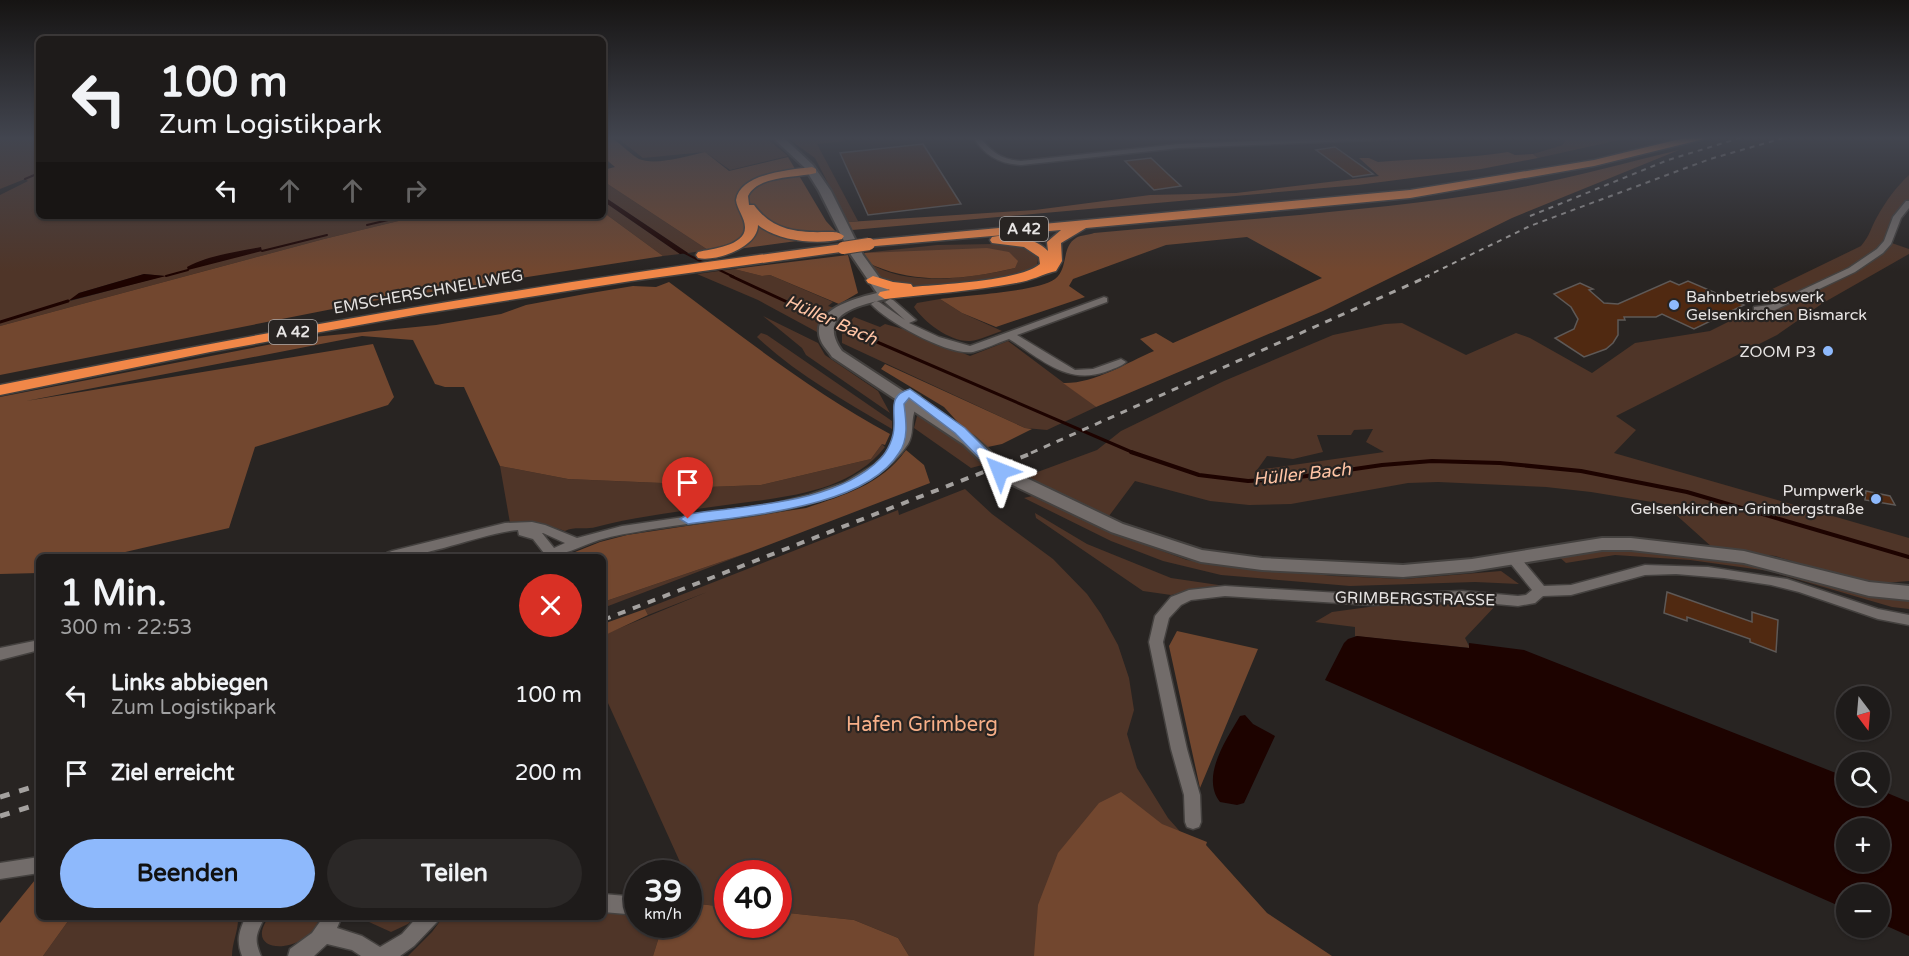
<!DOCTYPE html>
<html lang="de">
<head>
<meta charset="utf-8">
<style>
	:root { --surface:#1e1b1a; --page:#2b2827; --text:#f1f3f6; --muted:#a1a1a2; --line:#3c3939; --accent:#8eb9fc }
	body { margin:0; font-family:"Varela Round",sans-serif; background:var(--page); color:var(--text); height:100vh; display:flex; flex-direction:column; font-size:22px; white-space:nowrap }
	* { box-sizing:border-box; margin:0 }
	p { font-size:20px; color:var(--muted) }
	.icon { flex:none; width:33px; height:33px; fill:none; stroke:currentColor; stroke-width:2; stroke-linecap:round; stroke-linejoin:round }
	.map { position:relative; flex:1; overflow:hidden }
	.side { position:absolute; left:36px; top:554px; width:570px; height:366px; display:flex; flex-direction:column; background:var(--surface); border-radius:9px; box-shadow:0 2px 4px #0004,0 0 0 2px var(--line) }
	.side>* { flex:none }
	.top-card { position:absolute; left:36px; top:36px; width:570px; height:183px; border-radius:9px; box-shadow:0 2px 4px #0004,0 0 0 2px var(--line); background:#1e1b1a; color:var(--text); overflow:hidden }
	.needle { width:39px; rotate:164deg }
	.tools { position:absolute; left:1836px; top:686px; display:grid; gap:12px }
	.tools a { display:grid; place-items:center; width:54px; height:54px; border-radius:50%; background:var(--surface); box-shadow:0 2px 4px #0004,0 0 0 2px var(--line); font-size:30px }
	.speed { position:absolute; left:624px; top:860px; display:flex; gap:12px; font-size:30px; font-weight:700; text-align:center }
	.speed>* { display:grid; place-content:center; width:78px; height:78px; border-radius:50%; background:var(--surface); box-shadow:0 2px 4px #0004,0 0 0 2px var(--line); line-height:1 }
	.speed small { font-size:15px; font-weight:400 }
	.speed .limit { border:9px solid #d22; background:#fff; color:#111 }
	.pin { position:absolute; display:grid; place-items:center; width:51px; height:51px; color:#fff; margin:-62px -26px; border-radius:50% 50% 50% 0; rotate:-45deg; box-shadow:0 0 6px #0007 }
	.pin .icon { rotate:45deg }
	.me { position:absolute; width:66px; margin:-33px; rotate:315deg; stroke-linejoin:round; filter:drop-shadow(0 0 4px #0008) }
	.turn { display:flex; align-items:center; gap:21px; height:126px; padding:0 24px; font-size:27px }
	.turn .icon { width:78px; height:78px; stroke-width:2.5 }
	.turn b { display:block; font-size:42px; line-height:51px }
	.lanes { display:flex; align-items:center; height:57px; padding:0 24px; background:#0003; justify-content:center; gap:30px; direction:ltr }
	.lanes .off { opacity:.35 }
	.round { display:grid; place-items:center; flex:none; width:63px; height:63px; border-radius:32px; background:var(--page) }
	.head { display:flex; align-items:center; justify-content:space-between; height:102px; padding:0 24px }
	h1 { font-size:36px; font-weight:700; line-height:45px }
	.cta { display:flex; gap:12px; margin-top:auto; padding:12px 24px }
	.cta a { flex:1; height:69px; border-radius:36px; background:var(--accent); color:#111; font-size:24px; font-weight:700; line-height:69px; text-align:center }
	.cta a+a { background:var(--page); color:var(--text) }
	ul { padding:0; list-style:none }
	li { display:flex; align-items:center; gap:18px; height:78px; padding:0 24px }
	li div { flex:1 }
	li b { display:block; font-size:22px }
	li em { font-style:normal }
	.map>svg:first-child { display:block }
	.green { fill:#4f3528; fill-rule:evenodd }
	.forest { fill:#72472f }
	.water { fill:#1d0300; fill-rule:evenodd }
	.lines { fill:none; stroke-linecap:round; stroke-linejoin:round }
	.stream-far2 { stroke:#1d0300; stroke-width:2 }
	.stream-far1 { stroke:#1d0300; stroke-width:3 }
	.stream { stroke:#1d0300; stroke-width:4 }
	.building { fill:#502911; stroke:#5e5957; stroke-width:1.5 }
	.street-casing { stroke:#44413f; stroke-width:3 }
	.secondary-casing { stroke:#44413f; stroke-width:4 }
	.highway-casing { stroke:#44413f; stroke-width:3 }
	.street { fill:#726c6a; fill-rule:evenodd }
	.secondary { fill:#726c6a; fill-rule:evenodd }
	.highway { fill:#f18748; fill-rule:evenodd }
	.rail-far3 { stroke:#a4a19f; stroke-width:2; stroke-dasharray:5 5; stroke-linecap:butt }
	.rail-far2 { stroke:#a4a19f; stroke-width:3; stroke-dasharray:7 7; stroke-linecap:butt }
	.rail-far1 { stroke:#a4a19f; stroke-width:4; stroke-dasharray:8 8; stroke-linecap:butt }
	.rail { stroke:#a4a19f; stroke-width:5; stroke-dasharray:10 10; stroke-linecap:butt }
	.highway-bridge-casing { stroke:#44413f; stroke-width:14; stroke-linecap:butt }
	.highway-bridge { stroke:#f18748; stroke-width:12 }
	.route { fill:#8eb9fc; stroke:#5c78a4; stroke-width:1.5 }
	.poi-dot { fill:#8eb9fc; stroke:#282422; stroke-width:2 }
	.labels { text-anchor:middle; stroke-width:4.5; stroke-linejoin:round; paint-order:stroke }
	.shield { fill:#282422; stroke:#aeaaa9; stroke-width:1.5 }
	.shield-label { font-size:15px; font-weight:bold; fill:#e7e4e3 }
	.street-label { font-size:16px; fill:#e7e4e3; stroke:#282422 }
	.poi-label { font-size:16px; fill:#e7e4e3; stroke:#282422; text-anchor:end }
	.water-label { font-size:18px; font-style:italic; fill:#ffc4a5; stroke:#282422 }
	.near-park-label { font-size:20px; fill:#f7af88; stroke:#282422 }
</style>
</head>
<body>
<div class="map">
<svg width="1909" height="956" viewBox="0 0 1909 956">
	<rect width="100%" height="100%" fill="#282422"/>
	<path class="green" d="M0 137H39V216H419L324 239 0 326V195L28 181 25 179 0 189ZM144 274 164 276 70 301 79 293Z
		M616 137H765L788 156 730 170 705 152 643 158Z
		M786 137H833L847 141 817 144 858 221 848 222 815 158Z
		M1566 137H1633L1538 158 1533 154 1563 145Z
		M1909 175V201L1895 216 1886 241 1909 249V254L1823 303 1777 335 1616 416 1636 430 1614 453 1909 538V581L1871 584 1775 556 1713 548 1664 504 1591 492 1546 487 1438 482 1408 483 1291 504 1249 505 1210 501 1135 481 1109 516 1073 504 1024 477 1097 450 1121 431 1224 381 1333 335 1385 324 1402 323 1466 355 1516 333 1530 338 1592 373 1635 343 1710 331 1750 311 1764 309 1784 300 1766 292 1861 246C1871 234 1870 229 1877 217 1886 201 1896 187 1909 175ZM1373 429 1366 442 1384 452 1257 470 1267 456 1293 459 1323 452 1317 435H1351L1354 430Z
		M603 181 708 250 688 253 603 196Z
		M603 201 680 254 663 256 603 212Z
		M994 244C1009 244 1028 244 1038 257 1038 262 1037 267 1033 270 1020 281 915 288 897 285 883 282 876 275 869 263 908 288 973 278 1015 268L864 253 937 245Z
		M734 269 762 276 770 275 833 302 828 306 834 308 821 322 817 332 758 300 697 274Z
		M940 299 962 313 1002 331C992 334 980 340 970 341 950 342 924 322 914 307L917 303Z
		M763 316 818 343 825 355 878 391 890 413 806 355 802 348Z
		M854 317 880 327 885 324 910 331 970 356 1008 341 1096 407 1047 430 1025 428 842 343V331Z
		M761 333 767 335 892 421V429C845 401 796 374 757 337Z
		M917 416C932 414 976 451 982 465L971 468 914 428Z
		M882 444 885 447C848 494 782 497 726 505 683 511 638 516 596 527 585 530 574 526 565 531L543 524 510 523 500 466 568 479 662 483 708 487 761 485 871 459Z
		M965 489 992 514 1053 559 1087 594 1101 614 1118 645 1129 678 1134 710 1127 734 1137 768 1168 818 1291 956H909L898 938 854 920 779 912 778 873H728L727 907 699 904 689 881 688 873H685L603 692V635L707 592 648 615 645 609 898 510 899 515Z
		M1032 496 1118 535 1187 560 1333 576 1404 579 1501 571 1519 584 1475 582 1350 586 1221 575 1163 561 1111 541 1024 498Z
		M1035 513 1087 544 1171 578 1232 587 1195 589 1171 595 1143 591 1036 518Z
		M1632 548C1678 553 1725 556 1770 567 1816 579 1861 599 1909 601V609L1892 607 1769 571 1690 560 1615 555 1566 563 1557 555Z
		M750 552 603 608V602Z
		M1498 603 1465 638 1470 648 1355 636V627L1315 622 1332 612 1376 606Z
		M603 909 637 911 638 924H663L653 956H408L432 932 443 917 603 916Z
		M71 917 238 916C239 930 232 942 232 956H43Z
		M269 917H320C308 956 240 956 269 917Z
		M358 917H415L408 924 391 932Z"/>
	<path class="forest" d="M603 137C618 137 626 152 639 159 655 166 688 156 705 152L729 171 788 157 826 221 836 232 826 237 730 250H708L603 181V170L615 167 603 157Z
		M1679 150 1512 218 1323 311 1096 407 1063 383C1094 384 1126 363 1154 351L1140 339 1156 333 1173 343 1322 278 1247 237 1166 245 1073 279 1069 286 1085 297 996 327 962 313 940 299C965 295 1038 292 1055 279 1069 268 1061 247 1076 238 1080 235 1089 235 1094 233 1231 220 1369 212 1506 190 1564 180 1621 164 1679 150Z
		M1508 152 1515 155 1533 154 1538 158 1481 169 1358 185 852 230 848 222 1035 210 1150 195 1236 193 1379 176 1359 158H1369L1378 162C1421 158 1466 159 1508 152Z
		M603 212 663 256 373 301 0 375V326L324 239 419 216H603Z
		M987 248 1009 252 1018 261 1015 268C969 279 920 285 875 266L869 263 864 253Z
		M848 255 858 293 839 304 770 275 762 276 734 269Z
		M669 282C743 337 809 390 890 434L885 445 882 444 871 459 761 485 708 487 662 483 568 479 500 466 464 387H445L435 384 413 340 362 336 26 401 373 344 394 397 388 405 255 447 229 528 108 556H39V573L0 574V397L303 338 436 325 501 314 526 305 585 294 633 286 656 287Z
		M885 364 1025 428 1032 429 1002 444 983 448 964 429 944 407 881 369Z
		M906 450 924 465 930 483 750 552 603 602V556H565L600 542 627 535 806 508C844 495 881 485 906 450Z
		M645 609 648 615 603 636V624Z
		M1177 631 1258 649 1200 788 1169 646Z
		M1121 792 1162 824 1207 842 1206 845 1267 913 1332 956H1034L1038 905 1058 853 1099 803Z
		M39 879V916L71 917 43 956H0V923L35 880Z
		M689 903 727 907 728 924H778L779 912 854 920 898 938 909 956H653L663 924H688Z"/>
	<path class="water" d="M603 196 688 253 680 254 603 201Z
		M261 247 262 251 188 270 187 267C209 255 236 252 261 247Z
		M144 274 166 276 68 301 79 293Z
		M1357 636 1469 648V643L1524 650 1846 777V795H1880V790L1909 802V936L1880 923V894H1846V909L1325 680 1344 643 1348 639ZM1846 828H1880V861H1846Z
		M1245 715 1253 724 1275 736 1244 803 1237 805 1220 802C1200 776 1227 739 1240 716Z"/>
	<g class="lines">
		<path class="stream-far2" d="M25 179 39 173
			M367 225 405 216
			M262 251 327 235
			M681 251 706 264
			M713 267 734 277
			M166 276 188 270"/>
		<path class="stream-far1" d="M731 276 826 320
			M0 322 68 301
			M833 323 1134 453"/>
		<path class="stream" d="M1131 452 1199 475 1248 481 1286 479 1382 465 1432 461 1500 463 1581 471 1687 492 1909 557"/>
	</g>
	<path class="building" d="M923 144 961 204 868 215 840 153Z
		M1335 147 1373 174 1353 177 1316 150Z
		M1151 158 1169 175 1181 186 1154 190 1125 161Z
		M1670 281 1679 285 1688 281 1744 305 1694 329 1662 314 1656 317H1624L1625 320H1618V335L1613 343 1606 349 1584 357 1555 338 1574 329 1578 319 1571 307 1554 294 1580 283 1593 289 1589 290 1604 303 1618 304Z
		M1866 491 1890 496 1895 505 1865 500Z
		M1667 592 1752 622V612L1778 620 1776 652 1750 642V639L1687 617V621L1664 613Z"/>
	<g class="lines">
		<g class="street-casing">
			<path id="street" d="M973 137H980C991 152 1002 160 1021 161L1179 144 1352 137H1402L1398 139 1179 148 1021 165C999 164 984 155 973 137Z
				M1906 201H1909V208L1901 218 1891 244 1883 253 1855 272 1775 310 1754 311V307L1770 305 1849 268 1877 249 1884 241 1893 217Z
				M1104 297 1107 298V302L1017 335 1075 370 1093 369 1121 359 1126 362C1121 367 1112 369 1105 372 1066 385 1040 358 1009 339 997 343 985 349 973 352 949 356 887 322 871 304L876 301 879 302 905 320 885 302 890 299 893 300 916 320 909 323 939 337 970 346Z
				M910 390 920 396C918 402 915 407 914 413 911 423 914 434 908 444 861 516 724 516 647 530 631 533 615 535 599 540 578 547 564 556 543 556L544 553 533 539 519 535 518 530C477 534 424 560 385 556L387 553 392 551 505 523 532 522 545 525 577 538 622 526 773 504 809 495 844 483 874 465 898 442 901 430 895 427C895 411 891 396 910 390ZM542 533H543L565 543 554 548Z
				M1513 553 1518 555 1544 586 1571 585 1645 565 1708 567 1787 579 1878 609 1909 615V625L1878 619 1799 592 1771 585 1724 578 1676 574 1645 575 1571 595 1543 596 1535 603 1518 606 1462 601 1372 605 1225 596 1191 600 1181 605 1169 618 1163 642 1187 749 1200 795 1201 822 1199 827 1193 829 1187 827 1185 822 1184 795 1171 749 1149 642 1155 616 1171 597 1189 590 1225 586 1372 595 1462 591 1518 596 1526 595 1532 590 1506 558 1508 555Z
				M39 640V650L0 660V648Z
				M39 857V873L0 879V863Z
				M603 894 638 897V915L603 912Z
				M246 916H265C257 934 253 937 261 956H242C236 941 239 931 246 916Z
				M324 916H342L337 928 362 936 380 947 402 934 418 916H440L437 922 414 946 400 956H361L352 950 327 944 314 956H288L290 949 312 933Z"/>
		</g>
		<g class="secondary-casing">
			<path id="secondary" d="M772 137H783L813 165 831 191 863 255 892 295 890 298C861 305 815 313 842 351L975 438 1012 471 1123 524 1202 550 1262 558 1403 565 1472 559 1602 538H1631L1744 551 1869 582 1909 586V600L1869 596 1744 563 1631 550H1602L1472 571 1403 577 1262 570 1201 562 1111 532 1000 479 963 444 832 357C829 352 823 346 821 341 808 310 856 298 877 293L851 255 819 191 804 167Z"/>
		</g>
		<g class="highway-casing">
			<path id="highway" d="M1688 137H1705L1704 139 1594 166 1410 198 1086 228 1061 243 1062 261 1056 271C1043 274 1031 281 1016 283 973 291 929 294 885 299L878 295 880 292 890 290 868 283 866 280 873 276 893 282 911 284 913 287C942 284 1020 281 1040 264L1039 257 1024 247 992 243 990 240 992 237C1009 233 1036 238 1048 251L1047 242 1061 230 864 247 862 244 869 240 1410 190 1594 160Z
				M812 167 816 169V173C797 178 758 175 748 196L749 205H754C772 230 797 233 826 232 833 232 838 231 844 236L842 239C817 245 778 241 758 225 758 247 717 262 698 258L696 255 698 252C711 249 746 246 745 227 745 218 737 209 736 200 740 173 790 170 812 167Z
				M843 244 850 248 848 251 631 281 420 314 210 352 0 395V385C279 328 560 280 843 244Z"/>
		</g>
		<use href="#street" class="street"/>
		<use href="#secondary" class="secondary"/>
		<use href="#highway" class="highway"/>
		<path class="rail-far3" d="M1530 216 1668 160 1743 137
			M1425 277 1530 226 1710 159 1787 137"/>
		<path class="rail-far2" d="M1031 453 1429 276"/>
		<path class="rail-far1" d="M603 620 1035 452"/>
		<path class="rail" d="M0 797 39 785
			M0 816 39 804"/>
		<g class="highway-bridge-casing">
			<path id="highway-bridge" d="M843 248 869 244"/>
		</g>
		<use href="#highway-bridge" class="highway-bridge"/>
	</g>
	<linearGradient id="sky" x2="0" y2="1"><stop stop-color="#161413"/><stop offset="0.51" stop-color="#42454f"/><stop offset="1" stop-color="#42454f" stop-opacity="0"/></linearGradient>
	<rect width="1909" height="271" fill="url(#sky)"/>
	<path class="route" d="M910 389 965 428 1005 468 1007 471 1005 474H995L955 433 909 398 904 404C906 420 909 439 899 453 865 508 747 515 688 524L680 519 688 514C747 505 836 504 880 459 888 451 894 437 894 426 895 409 888 395 910 389Z"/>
	<g class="poi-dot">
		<circle cx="1674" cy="305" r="6"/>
		<circle cx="1828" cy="351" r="6"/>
		<circle cx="1876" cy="499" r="6"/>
	</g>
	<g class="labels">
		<g class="shield">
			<rect x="1000" y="217" width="48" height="24" rx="4.5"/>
			<rect x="269" y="320" width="48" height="24" rx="4.5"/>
		</g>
		<g class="shield-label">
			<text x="1024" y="234">A 42</text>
			<text x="293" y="337">A 42</text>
		</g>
		<g class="street-label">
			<text transform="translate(428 291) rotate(-10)" y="6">EMSCHERSCHNELLWEG</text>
			<text transform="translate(1415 598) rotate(1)" y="6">GRIMBERGSTRASSE</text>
		</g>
		<g class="poi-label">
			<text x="1686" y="302" text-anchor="start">Bahnbetriebswerk<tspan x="1686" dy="18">Gelsenkirchen Bismarck</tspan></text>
			<text x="1816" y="357">ZOOM P3</text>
			<text x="1864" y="496">Pumpwerk<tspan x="1864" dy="18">Gelsenkirchen-Grimbergstraße</tspan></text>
		</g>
		<g class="water-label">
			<text transform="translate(831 320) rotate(24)" y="6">Hüller Bach</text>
			<text transform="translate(1302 474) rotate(-6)" y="6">Hüller Bach</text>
		</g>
		<g class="near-park-label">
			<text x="922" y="731">Hafen Grimberg</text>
		</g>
	</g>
</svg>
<div class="tools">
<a><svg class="needle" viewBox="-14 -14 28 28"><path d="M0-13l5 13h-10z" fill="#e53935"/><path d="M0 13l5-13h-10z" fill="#a1a1a2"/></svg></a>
<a><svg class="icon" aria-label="search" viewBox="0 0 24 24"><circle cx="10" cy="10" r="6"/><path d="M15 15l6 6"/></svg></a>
<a>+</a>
<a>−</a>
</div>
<div class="speed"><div>39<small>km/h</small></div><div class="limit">40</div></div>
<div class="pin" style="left:688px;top:519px;background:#d93025"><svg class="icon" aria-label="arrive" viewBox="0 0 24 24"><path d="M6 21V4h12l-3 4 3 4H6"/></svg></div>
<svg class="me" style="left:1000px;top:471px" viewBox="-20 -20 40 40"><path d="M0-17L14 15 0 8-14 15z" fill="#8eb9fc" stroke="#fff" stroke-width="4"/></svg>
<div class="top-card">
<div class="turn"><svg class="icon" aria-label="left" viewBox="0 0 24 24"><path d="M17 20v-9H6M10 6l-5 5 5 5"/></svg><div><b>100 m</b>Zum Logistikpark</div></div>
<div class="lanes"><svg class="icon" aria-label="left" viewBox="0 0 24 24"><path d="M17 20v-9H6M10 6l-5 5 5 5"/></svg><svg class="icon off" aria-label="ahead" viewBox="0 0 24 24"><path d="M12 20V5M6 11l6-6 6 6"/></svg><svg class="icon off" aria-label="ahead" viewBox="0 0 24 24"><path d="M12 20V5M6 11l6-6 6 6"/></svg><svg class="icon off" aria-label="right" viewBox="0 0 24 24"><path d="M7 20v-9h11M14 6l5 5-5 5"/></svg></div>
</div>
<section class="side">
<div class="head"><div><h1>1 Min.</h1><p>300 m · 22:53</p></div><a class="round" style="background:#d93025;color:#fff"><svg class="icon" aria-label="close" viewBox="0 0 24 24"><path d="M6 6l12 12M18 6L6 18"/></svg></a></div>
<ul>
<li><svg class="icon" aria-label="left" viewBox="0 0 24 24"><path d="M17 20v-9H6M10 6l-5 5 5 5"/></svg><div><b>Links abbiegen</b><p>Zum Logistikpark</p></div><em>100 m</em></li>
<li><svg class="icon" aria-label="arrive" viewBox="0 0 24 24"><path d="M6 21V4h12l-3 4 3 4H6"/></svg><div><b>Ziel erreicht</b></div><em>200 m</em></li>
</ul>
<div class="cta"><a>Beenden</a><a>Teilen</a></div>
</section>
</div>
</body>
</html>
